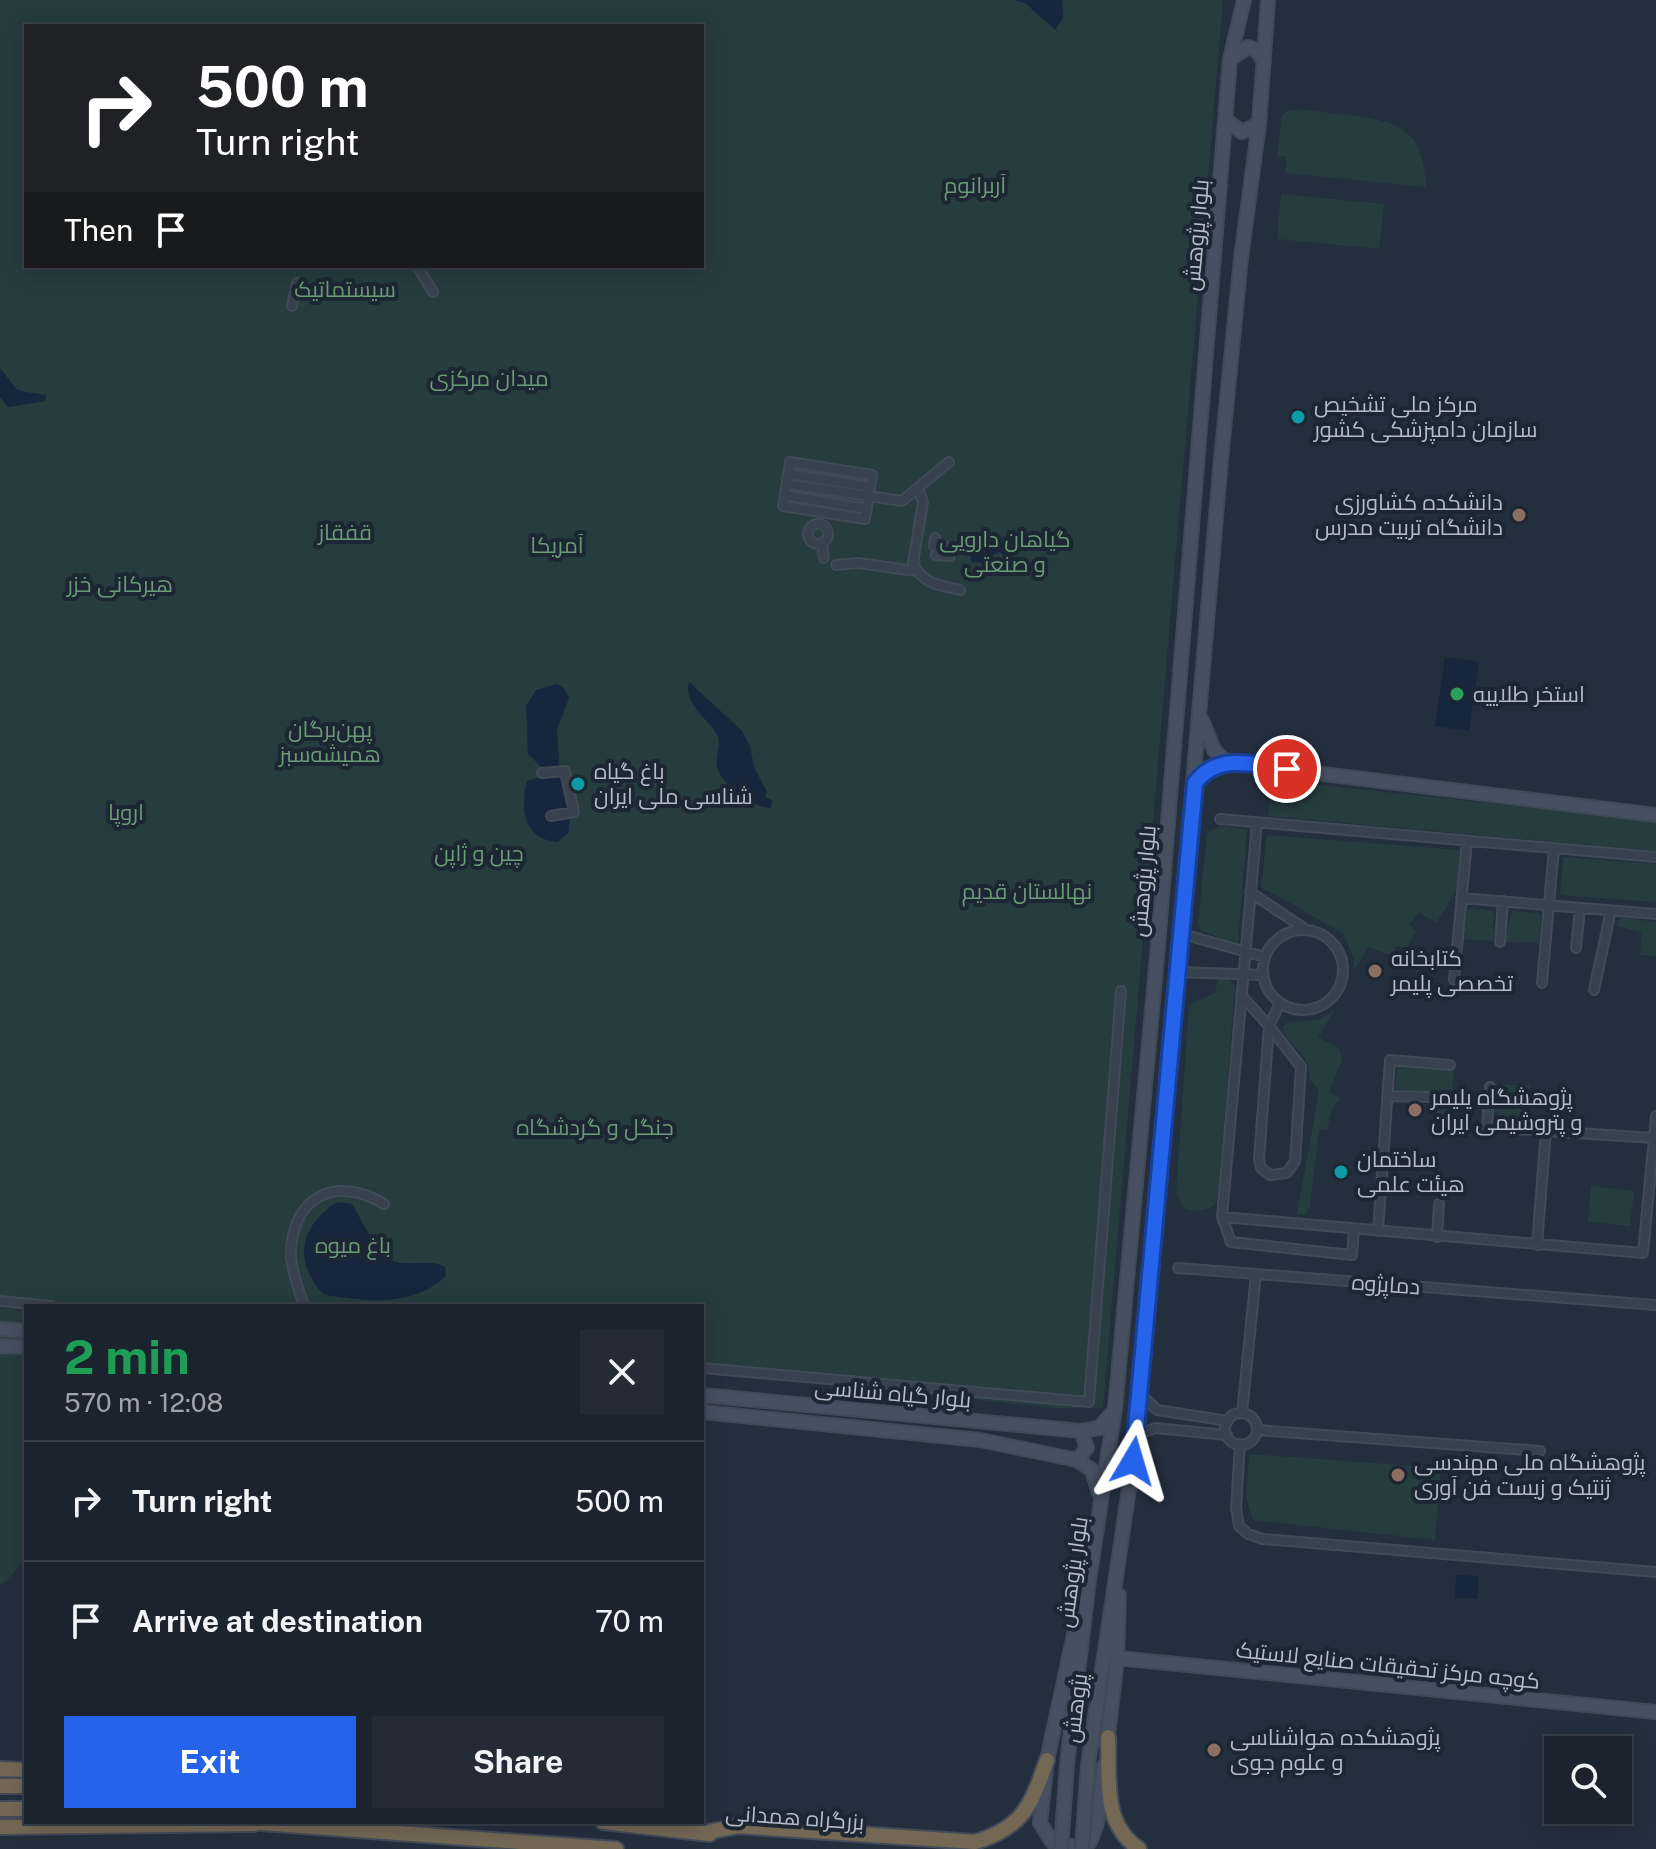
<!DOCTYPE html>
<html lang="en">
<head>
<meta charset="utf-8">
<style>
	:root { --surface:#1b232e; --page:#242b36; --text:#f1f3f6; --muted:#a0a4aa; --line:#39404a; --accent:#2563eb }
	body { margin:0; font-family:"Public Sans",Cairo,sans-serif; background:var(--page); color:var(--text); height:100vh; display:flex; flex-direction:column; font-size:30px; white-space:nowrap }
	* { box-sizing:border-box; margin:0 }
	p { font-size:26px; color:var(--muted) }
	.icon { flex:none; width:44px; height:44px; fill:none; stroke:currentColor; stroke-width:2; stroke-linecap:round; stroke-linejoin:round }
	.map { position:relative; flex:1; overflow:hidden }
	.side { position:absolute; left:24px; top:1304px; width:680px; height:520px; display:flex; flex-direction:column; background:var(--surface); border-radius:0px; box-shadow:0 4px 20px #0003,0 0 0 2px var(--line) }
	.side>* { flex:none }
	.banner { position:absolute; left:24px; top:24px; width:680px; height:244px; border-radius:0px; box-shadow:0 4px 20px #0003,0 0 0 2px var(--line); background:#202124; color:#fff; overflow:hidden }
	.controls { position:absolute; left:1544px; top:1736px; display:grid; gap:16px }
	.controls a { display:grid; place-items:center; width:88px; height:88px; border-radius:0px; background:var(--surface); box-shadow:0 4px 20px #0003,0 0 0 2px var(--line); font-size:40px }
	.pin { position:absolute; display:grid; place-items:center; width:68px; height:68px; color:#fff; margin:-34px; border:4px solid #fff; border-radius:50%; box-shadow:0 2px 8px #0007 }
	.me { position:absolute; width:88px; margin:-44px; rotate:7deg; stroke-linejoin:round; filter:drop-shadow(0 0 6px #0008) }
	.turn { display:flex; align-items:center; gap:28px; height:168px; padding:0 40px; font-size:36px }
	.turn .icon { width:104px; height:104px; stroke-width:2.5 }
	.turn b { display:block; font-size:56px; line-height:68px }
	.then { display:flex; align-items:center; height:76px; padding:0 40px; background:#0003; gap:16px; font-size:30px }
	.round { display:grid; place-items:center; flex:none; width:84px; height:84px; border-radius:0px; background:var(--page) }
	.overview { display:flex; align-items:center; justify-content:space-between; height:136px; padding:0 40px }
	h1 { font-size:48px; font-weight:700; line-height:60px; color:#1e9e55 }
	.button { display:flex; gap:16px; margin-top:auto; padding:16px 40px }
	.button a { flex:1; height:92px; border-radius:0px; background:var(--accent); color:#fff; font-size:32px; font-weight:700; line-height:92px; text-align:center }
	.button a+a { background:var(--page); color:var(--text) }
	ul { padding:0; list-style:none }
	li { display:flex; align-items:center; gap:24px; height:120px; padding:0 40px; border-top:2px solid var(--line) }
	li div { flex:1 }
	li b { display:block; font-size:30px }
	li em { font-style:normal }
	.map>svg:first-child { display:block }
	.green { fill:#263c3f; fill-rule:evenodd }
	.water { fill:#17263c }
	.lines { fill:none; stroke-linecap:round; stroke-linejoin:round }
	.street-casing { stroke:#414a57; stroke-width:12 }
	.secondary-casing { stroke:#414a57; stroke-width:16 }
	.highway-casing { stroke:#434c59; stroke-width:18 }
	.street { stroke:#38414e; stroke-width:8 }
	.secondary { stroke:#465061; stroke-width:12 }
	.highway { stroke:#746855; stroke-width:14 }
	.secondary-bridge-casing { stroke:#414a57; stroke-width:16; stroke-linecap:butt }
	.secondary-bridge { stroke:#465061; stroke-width:12 }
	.route-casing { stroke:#184099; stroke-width:20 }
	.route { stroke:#2563eb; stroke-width:14 }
	.culture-dot { fill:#0f9aa8; stroke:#1d2633; stroke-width:3 }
	.education-dot { fill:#8d6e63; stroke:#1d2633; stroke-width:3 }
	.leisure-dot { fill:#2e9e5b; stroke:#1d2633; stroke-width:3 }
	.labels { text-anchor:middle; stroke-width:8; stroke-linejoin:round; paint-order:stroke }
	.park-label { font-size:22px; fill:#6b9a76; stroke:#1d2633 }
	.street-label { font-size:22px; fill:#b4bcc9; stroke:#1d2633 }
	.poi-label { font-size:22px; fill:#b4bcc9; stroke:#1d2633; text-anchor:start }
</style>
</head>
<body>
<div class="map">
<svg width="1656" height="1849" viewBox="0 0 1656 1849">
	<rect width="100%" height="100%" fill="#242f3e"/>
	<path class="green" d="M0 0H1223L1103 1408H1058L702 1372V1306H39L0 1302ZM26 26H702V266H26Z
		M1288 110C1304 108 1322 112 1338 114 1393 120 1424 124 1426 187L1286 173V157L1277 156 1282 115Z
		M1281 194 1384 204 1379 249 1277 239Z
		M1273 780 1656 821V851L1268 816Z
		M1221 826 1247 830 1238 944 1234 947 1221 944V938L1201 931 1198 924 1207 833Z
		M1267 835 1460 850 1458 888 1437 922 1419 913 1409 924 1416 931 1406 949 1397 945 1393 956 1369 947 1353 971 1354 959 1343 933 1261 887Z
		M1563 857 1656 864V902L1560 895Z
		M1471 908 1494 911 1493 941 1464 939 1467 909Z
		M1512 911 1537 913 1541 917 1539 943 1505 942Z
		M1620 917 1656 922V956L1640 955 1641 932 1617 926Z
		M1218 979H1229L1235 987 1219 1188 1216 1203C1206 1212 1198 1212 1185 1209L1176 1193 1189 1005 1215 993Z
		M1335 1010 1318 1037 1339 1048 1342 1060 1329 1092 1341 1098 1332 1109 1327 1129 1319 1130 1310 1206 1306 1215 1297 1214 1319 1091 1309 1078C1312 1054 1288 1047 1282 1027L1288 1022 1318 1020Z
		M1397 1067 1454 1070 1450 1115 1437 1114V1093L1395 1089Z
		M1498 1084 1530 1086 1529 1113 1523 1118 1501 1117 1495 1113Z
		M1591 1186 1634 1191 1630 1226 1588 1222Z
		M0 1308 26 1311V1557L5 1583 0 1584Z
		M1249 1454 1441 1468 1435 1540 1253 1520 1246 1498Z"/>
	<path class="water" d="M1014 0H1062L1063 18 1055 30 1025 3Z
		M0 368C24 397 8 388 46 395V401L8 407 0 397Z
		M986 541 1004 547 1008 556 999 552 992 555 989 563 971 562V546Z
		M1445 657 1479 662 1469 731 1435 726Z
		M689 682 742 731 750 746 754 767 767 792 765 797 772 800 771 808C754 808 721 785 717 767 715 757 721 747 718 736 708 718 683 704 689 682Z
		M557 684 563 687 569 698 557 730 560 775 570 800 569 832 558 842C523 839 520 810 527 781L543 776 545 770 528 754 526 706 536 690Z
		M337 1202 352 1204 382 1257C408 1270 427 1257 445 1267L446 1276C411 1308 368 1301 324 1295 293 1262 299 1227 337 1202Z
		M1456 1575 1479 1576 1477 1599 1455 1598Z"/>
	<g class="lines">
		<g class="street-casing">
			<path id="street" d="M417 266 433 292
				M292 306 297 283
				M790 462 872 475 865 519 783 506Z
				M788 474 870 487
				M787 484 902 501 949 462
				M918 489 923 502 913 563C923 585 940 585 960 590
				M785 495 867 509
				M808 534a10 10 0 1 1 20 0a10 10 0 1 1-20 0Z
				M935 538 934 546 961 549
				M822 544 824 558
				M936 555 950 556
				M836 565 858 563 916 571
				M542 773 565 771 574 812 551 816
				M1220 819 1656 857
				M1257 823 1222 1217 1643 1253 1656 1116
				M1250 892 1305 929
				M1461 898 1656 914
				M1263 970a40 40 0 1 1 80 0a40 40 0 1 1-80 0Z
				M1182 934 1265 957
				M1500 942 1503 901
				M1576 948 1580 908
				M1178 972 1263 975
				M1454 980 1467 841
				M1542 983 1554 848
				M1594 990 1611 910
				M1241 995 1269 1026 1280 1003
				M1269 1026 1301 1067 1295 1161 1287 1173 1270 1175 1261 1168 1259 1159Z
				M1490 1087 1487 1127 1546 1131 1537 1245
				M1388 1096 1432 1097
				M1546 1131 1653 1138
				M1222 1217 1231 1242 1352 1255 1354 1229
				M1378 1231 1390 1060 1450 1065
				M1437 1237 1439 1204
				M1178 1268 1256 1274
				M0 1301 51 1306
				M304 1306C299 1290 292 1273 291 1257 290 1198 334 1174 384 1204
				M702 1368 1089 1402 1121 991
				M1141 1394 1157 1410 1228 1421
				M1242 1413 1256 1274 1656 1305
				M1225 1429a16 16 0 1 1 32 0a16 16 0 1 1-32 0Z
				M1257 1430 1540 1451
				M1137 1435 1155 1428 1227 1435
				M1240 1444 1236 1508 1239 1526 1248 1534 1263 1539 1656 1572"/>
		</g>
		<g class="secondary-casing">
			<path id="secondary" d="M1230 59 1248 47 1256 50 1264 61
				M1226 120 1242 132 1259 124
				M1202 720 1214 750 1226 762
				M1195 783 1206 769 1226 762 1656 815
				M0 1329 26 1331
				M0 1346 26 1347
				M702 1395 1081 1431 1099 1428 1113 1412
				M702 1412 980 1440 1077 1460 1092 1470 1099 1493
				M1077 1460 1087 1448 1081 1431
				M1081 1602 1047 1760 1040 1823 1052 1842 1076 1847 1090 1842 1097 1823 1104 1766
				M1117 1658 1656 1712
				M1107 1744 1117 1658 1119 1595
				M1067 1764 1089 1580 1115 1409 1157 957 1230 59 1244 0
				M1088 1765 1137 1435 1220 470 1241 258 1259 124 1268 0"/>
		</g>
		<g class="highway-casing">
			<path id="highway" d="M1108 1737C1110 1778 1101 1823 1139 1849
				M0 1769 26 1770
				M0 1786H26
				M0 1809H26
				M247 1822 616 1849
				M603 1822 710 1834
				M0 1827 255 1824
				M703 1833 738 1826 975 1842C1024 1827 1031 1805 1047 1760"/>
		</g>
		<use href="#street" class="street"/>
		<use href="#secondary" class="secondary"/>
		<use href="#highway" class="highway"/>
		<g class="secondary-bridge-casing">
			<path id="secondary-bridge" d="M1061 1849 1067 1764
				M1082 1849 1088 1765"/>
		</g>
		<use href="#secondary-bridge" class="secondary-bridge"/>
	</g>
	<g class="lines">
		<g class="route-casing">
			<path id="route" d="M1133 1461 1195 783C1219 752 1253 765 1287 769"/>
		</g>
		<use href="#route" class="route"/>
	</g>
	<g class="culture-dot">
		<circle cx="1298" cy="417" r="8"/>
		<circle cx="578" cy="784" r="8"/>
		<circle cx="1341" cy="1172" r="8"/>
	</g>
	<g class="education-dot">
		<circle cx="1519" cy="515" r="8"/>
		<circle cx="1375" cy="971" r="8"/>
		<circle cx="1415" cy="1110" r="8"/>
		<circle cx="1398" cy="1475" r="8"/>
		<circle cx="1214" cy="1750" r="8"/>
	</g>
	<circle class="leisure-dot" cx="1457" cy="694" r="8"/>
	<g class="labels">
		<g class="park-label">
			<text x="975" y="193">آربرانوم</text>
			<text x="345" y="297">سیستماتیک</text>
			<text x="489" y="386">میدان مرکزی</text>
			<text x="345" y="540">قفقاز</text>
			<text x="1005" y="547">گیاهان دارویی<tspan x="1005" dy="25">و صنعتی</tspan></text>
			<text x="557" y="553">آمریکا</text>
			<text x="120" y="592">هیرکانی خزر</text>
			<text x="330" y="737">پهن‌برگان<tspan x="330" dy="25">همیشه‌سبز</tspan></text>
			<text x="126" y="820">اروپا</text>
			<text x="479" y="861">چین و ژاپن</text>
			<text x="1027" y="899">نهالستان قدیم</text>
			<text x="595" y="1135">جنگل و گردشگاه</text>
			<text x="353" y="1253">باغ میوه</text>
		</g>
		<g class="street-label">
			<text transform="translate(1196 235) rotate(-85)" y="8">بلوار پژوهش</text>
			<text transform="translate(1143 881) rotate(-85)" y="8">بلوار پژوهش</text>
			<text transform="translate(1386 1284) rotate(4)" y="8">دماپژوه</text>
			<text transform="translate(893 1393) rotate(5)" y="8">بلوار گیاه شناسی</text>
			<text transform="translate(1072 1572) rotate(-82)" y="8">بلوار پژوهش</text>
			<text transform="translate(1388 1665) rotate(6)" y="8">کوچه مرکز تحقیقات صنایع لاستیک</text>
			<text transform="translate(1075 1708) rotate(-83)" y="8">پژوهش</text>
			<text transform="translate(795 1817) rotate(4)" y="8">بزرگراه همدانی</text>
		</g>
		<g class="poi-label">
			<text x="1314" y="412">مرکز ملی تشخیص<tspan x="1314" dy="25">سازمان دامپزشکی کشور</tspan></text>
			<text x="1503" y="510" text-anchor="end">دانشکده کشاورزی<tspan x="1503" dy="25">دانشگاه تربیت مدرس</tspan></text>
			<text x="1473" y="702">استخر طلاییه</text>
			<text x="594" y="779">باغ گیاه‌<tspan x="594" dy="25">شناسی ملی ایران</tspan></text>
			<text x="1391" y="966">کتابخانه<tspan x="1391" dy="25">تخصصی پلیمر</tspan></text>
			<text x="1431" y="1105">پژوهشگاه پلیمر<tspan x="1431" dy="25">و پتروشیمی ایران</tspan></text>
			<text x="1357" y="1167">ساختمان<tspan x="1357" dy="25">هیئت علمی</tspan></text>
			<text x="1414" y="1470">پژوهشگاه ملی مهندسی<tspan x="1414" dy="25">ژنتیک و زیست فن آوری</tspan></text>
			<text x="1230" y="1745">پژوهشکده هواشناسی<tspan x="1230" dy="25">و علوم جوی</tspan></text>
		</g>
	</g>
</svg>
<div class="controls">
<a><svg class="icon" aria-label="search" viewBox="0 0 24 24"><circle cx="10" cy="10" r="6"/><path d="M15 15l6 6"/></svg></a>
</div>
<div class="pin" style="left:1287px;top:769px;background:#d93025"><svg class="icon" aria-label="arrive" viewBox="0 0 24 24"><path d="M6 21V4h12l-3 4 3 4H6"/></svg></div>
<svg class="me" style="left:1133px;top:1461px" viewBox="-20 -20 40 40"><path d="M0-17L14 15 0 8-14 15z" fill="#2563eb" stroke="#fff" stroke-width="4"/></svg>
<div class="banner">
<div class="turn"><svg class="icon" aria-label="right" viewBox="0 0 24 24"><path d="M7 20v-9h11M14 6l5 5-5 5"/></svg><div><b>500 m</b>Turn right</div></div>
<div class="then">Then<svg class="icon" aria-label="arrive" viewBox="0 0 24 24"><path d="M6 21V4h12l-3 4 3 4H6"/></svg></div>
</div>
<section class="side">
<div class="overview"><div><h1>2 min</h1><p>570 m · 12:08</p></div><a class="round"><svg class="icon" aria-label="close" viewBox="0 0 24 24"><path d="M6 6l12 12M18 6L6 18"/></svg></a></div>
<ul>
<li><svg class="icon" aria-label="right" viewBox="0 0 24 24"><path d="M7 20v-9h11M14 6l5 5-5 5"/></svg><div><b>Turn right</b></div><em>500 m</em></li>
<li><svg class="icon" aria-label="arrive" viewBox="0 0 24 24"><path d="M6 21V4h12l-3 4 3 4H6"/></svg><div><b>Arrive at destination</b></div><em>70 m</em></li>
</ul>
<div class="button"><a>Exit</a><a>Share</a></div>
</section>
</div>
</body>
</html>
